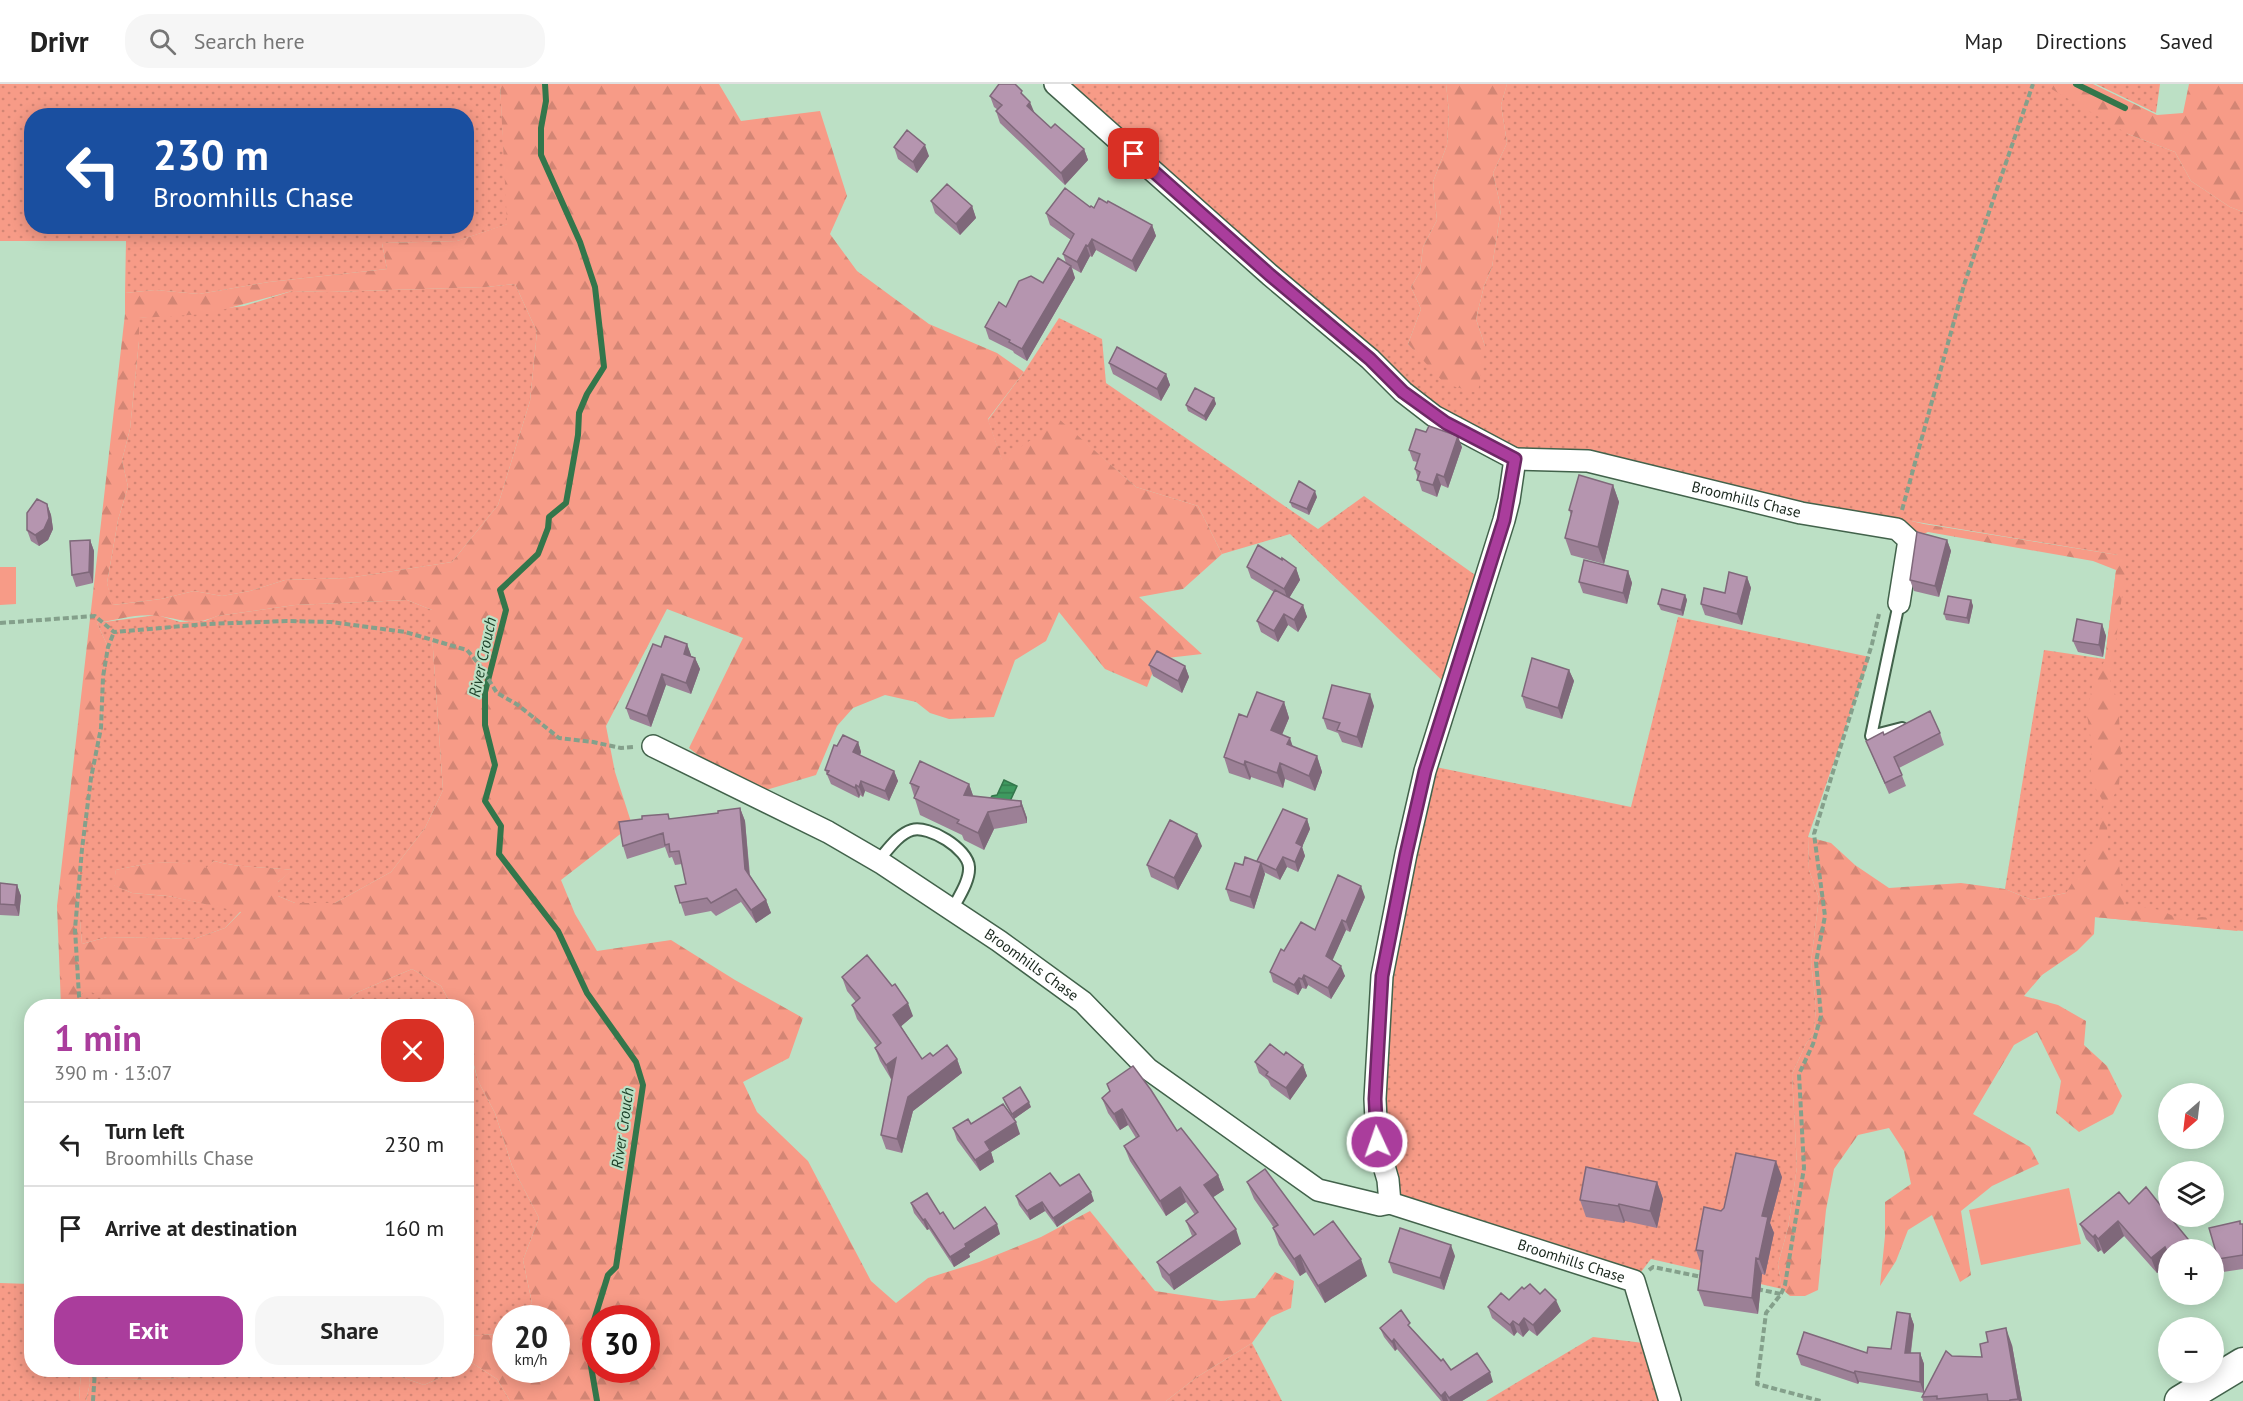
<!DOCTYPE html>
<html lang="en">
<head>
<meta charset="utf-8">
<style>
	:root { --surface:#fff; --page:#f6f6f6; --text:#222; --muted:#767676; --line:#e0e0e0; --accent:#aa3d9c }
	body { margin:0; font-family:"PT Sans",sans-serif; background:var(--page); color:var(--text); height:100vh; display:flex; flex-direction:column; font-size:22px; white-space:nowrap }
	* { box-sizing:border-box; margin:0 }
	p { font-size:20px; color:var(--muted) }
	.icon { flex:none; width:33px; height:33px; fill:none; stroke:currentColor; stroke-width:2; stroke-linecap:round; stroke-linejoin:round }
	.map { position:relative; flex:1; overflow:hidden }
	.sheet { position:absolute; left:24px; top:915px; width:450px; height:378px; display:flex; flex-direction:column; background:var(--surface); border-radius:24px; box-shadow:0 3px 15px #0003 }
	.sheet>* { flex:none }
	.hud { position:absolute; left:24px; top:24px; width:450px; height:126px; border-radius:24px; box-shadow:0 3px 15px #0003; background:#1a4fa0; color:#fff; overflow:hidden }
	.needle { width:39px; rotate:208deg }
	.tools { position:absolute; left:2158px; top:999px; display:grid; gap:12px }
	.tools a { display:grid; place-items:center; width:66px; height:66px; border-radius:50%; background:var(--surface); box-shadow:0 3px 15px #0003; font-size:30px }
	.speed { position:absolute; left:492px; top:1221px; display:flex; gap:12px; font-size:30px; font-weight:700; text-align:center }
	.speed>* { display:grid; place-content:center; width:78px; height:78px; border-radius:50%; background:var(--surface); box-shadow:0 3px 15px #0003; line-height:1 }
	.speed small { font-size:15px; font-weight:400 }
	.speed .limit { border:9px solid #d22; background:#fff; color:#111 }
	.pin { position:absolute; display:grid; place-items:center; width:51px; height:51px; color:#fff; margin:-26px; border-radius:12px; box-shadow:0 3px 9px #0006 }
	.me { position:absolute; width:66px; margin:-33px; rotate:357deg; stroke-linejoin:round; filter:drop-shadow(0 0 4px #0008) }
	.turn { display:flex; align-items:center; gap:21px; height:126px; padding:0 30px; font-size:27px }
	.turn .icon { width:78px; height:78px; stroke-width:2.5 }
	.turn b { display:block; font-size:42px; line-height:51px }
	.round { display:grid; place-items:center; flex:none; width:63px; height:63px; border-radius:24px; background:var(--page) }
	.overview { display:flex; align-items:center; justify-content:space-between; height:102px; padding:0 30px }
	h1 { font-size:36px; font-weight:800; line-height:45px; color:var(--accent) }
	.action { display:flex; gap:12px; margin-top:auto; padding:12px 30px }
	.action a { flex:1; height:69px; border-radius:24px; background:var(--accent); color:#fff; font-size:24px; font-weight:800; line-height:69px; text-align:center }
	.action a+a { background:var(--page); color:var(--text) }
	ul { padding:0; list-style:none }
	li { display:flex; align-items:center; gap:18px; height:84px; padding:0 30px; border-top:2px solid var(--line) }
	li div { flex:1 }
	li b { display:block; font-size:22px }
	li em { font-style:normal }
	header { display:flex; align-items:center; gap:36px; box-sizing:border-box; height:84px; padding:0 30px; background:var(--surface); border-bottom:2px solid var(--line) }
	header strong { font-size:28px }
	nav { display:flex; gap:33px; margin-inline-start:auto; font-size:21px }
	.search { width:420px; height:54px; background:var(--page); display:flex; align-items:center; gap:15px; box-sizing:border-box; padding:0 21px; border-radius:24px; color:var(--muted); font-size:22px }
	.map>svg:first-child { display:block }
	.grass { fill:url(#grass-dots); fill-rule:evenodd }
	.forest { fill:url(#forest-firs); fill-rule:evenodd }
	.park { fill:#f79b87 }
	.water { fill:url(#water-rules); stroke:#33764b; stroke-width:1.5 }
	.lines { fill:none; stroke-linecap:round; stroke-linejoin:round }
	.stream { stroke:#33764b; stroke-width:6 }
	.lane-casing { stroke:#42624b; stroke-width:14 }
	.street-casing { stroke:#42624b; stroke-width:24 }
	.secondary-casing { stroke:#42624b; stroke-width:33 }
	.path { stroke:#84a08b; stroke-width:4; stroke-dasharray:6 3; stroke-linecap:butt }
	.lane { stroke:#fff; stroke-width:10 }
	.street { stroke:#fff; stroke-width:21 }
	.secondary { stroke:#fff; stroke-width:30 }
	.wall { fill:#9c8096 }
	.shaded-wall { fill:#7f687a }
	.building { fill:#b595af; stroke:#7f687a; stroke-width:1.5 }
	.route-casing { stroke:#6e2865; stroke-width:15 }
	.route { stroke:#aa3d9c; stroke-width:10 }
	.labels { text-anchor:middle; stroke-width:4.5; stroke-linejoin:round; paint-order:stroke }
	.street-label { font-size:15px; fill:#18261c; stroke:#bce0c5 }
	.water-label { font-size:16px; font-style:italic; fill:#1d422a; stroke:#bce0c5 }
</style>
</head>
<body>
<header>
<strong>Drivr</strong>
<div class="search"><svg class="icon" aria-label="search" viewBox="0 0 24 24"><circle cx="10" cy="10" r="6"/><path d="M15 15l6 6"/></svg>Search here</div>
<nav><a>Map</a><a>Directions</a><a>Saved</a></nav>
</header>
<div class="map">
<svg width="2243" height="1317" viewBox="0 0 2243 1317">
	<defs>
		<pattern id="grass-dots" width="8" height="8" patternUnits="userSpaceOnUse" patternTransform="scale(1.5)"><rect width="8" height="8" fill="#f79b87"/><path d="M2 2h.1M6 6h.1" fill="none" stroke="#d38574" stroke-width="1.8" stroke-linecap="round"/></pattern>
		<pattern id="forest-firs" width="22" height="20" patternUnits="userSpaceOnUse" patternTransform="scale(1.5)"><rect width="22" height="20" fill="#f79b87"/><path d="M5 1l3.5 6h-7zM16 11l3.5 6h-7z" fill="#d38574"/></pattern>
		<pattern id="water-rules" width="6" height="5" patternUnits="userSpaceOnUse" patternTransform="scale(1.5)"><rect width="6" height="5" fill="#3e995f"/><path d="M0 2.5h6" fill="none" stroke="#337d4e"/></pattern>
	</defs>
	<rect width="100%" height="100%" fill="#bce0c5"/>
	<path class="grass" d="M0 0H500L508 140 457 157 382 159 387 185 269 198 199 210 155 206 125 209 126 157H0ZM32 32H466V142H32Z
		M1055 0H1446L1449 28 1447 61 1433 98 1437 136 1423 163 1420 188 1411 203 1421 225 1408 260 1424 276 1485 262 1476 235 1484 202 1492 183 1501 125 1493 89 1507 59 1501 21 1507 0H2072L2128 50 2175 68 2191 97 2230 123 2243 128V847L2094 833 2066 809 2032 816 2005 805 2044 566 2105 575 2118 471 1534 375 1446 331Z
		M2096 0H2160L2156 29Z
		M515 200 537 248 530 317 498 421 452 478 348 494 285 496 250 507 222 512 194 507 161 515 112 521 107 499 118 436 128 403 122 376 130 345 139 257V234L244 222 292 207 328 208 486 203Z
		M1059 234 1102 255 1106 299 1318 445 1364 412 1485 498 1451 605 1290 450 1222 470 1198 422 1136 403 1060 337 1002 377 988 336 1024 288Z
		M407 516 432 526V551L443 706 425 744 391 788 335 819H295L278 812V798L292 786C265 783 240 784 214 777L206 785C172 774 150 779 116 786L114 801 132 809 168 812 241 827 225 844 194 855 107 853 82 860 78 812 82 765 91 694 101 644 103 593 108 563 97 539 157 531 180 538 205 537 217 532 295 521Z
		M1678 533 1870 573 1808 753 1809 786 1819 814 1811 878 1816 922 1814 948 1806 960 1792 990 1797 1083 1788 1144 1778 1180 1782 1205 1651 1175 1634 1197 1390 1119 1375 1015 1421 680 1631 723Z
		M412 885 441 902 452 922H338L358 908Z
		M86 905 120 920 132 922H82L79 912Z
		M466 953 478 997 495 1029 512 1082 539 1134 523 1176 532 1219 514 1234H506L505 1242 497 1250 467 1252Z
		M0 1199 31 1200 32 1286H81L79 1317H0Z
		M1593 1253 1661 1261 1678 1317H1486Z
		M1252 1259 1282 1317H1166L1197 1293Z
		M472 1279 497 1295 510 1317H86L90 1299 88 1286H98L97 1294 154 1296 272 1286H382L424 1301 457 1286H466L467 1281Z"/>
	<path class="forest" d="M500 0H719L741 37 820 27 847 112 830 150 857 187 929 240 997 269 1024 288 988 335 1002 376 1060 336 1136 403 1198 422 1222 470 1183 505 1139 513 1202 570 1158 575 1147 603 1105 585 1059 528 1046 557 1015 576 994 633 949 635 930 629 916 618 885 611 853 624 837 642 816 691 750 711 689 664 743 554 667 525 606 642 615 688 632 741 561 796 575 830 597 867 671 856 735 896 803 934 789 974 743 998 757 1028 808 1077 871 1197 896 1219 928 1194 979 1178 1041 1153 1090 1127 1155 1207 1221 1217 1255 1214 1275 1188 1294 1197 1291 1224 1271 1233 1252 1259 1197 1293 1166 1317H510L497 1295 472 1279 467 1281V1252L497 1250 505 1242 506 1286H556V1234H514L532 1219 523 1176 539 1134 512 1082 495 1029 478 997 467 953 466 922H452L441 902 412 885 358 908 338 922H132L120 920 86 906 79 912 82 922H61L57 822 125 230V209L155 206 199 210 269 198 387 185 382 159 457 157 507 140ZM515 200 537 248 530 317 498 421 452 478 348 494 285 496 250 507 222 512 194 507 161 515 113 521 107 499 118 436 128 403 122 376 130 345 139 257V234L207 230 292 207 328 208 486 203ZM407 516 432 526V551L443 706 425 744 391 788 335 819H295L278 812V798L293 786C266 783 240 784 214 777L206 784C172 774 149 779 116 786L113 801 132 809 168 812 241 828 225 844 194 855 107 853 82 860 78 812 82 765 91 694 101 644 103 593 108 563 97 539C116 536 139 529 158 532 183 535 191 543 217 532L295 521ZM596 1234H646V1286H596Z
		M1446 0H1507L1501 21 1507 59 1493 89 1501 125 1492 183 1484 202 1476 235 1485 262 1478 309 1445 300 1408 260 1421 225 1411 203 1420 188 1423 163 1437 136 1433 98 1447 61 1449 28Z
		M2043 0H2093L2157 31 2183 29 2189 0H2243V128L2230 123 2191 97 2175 68 2128 50Z
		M1890 432 1924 440 2118 471 2127 475 2110 599 2118 616 2121 670 2119 701 2110 720 2107 736 2108 769 2119 781 2124 821 2161 826 2181 836 2202 833 2226 836 2238 847 2095 833 2094 850 2077 867 2042 891 2024 912 2058 921 2086 937 2084 961 2107 982 2122 1012 2113 1030 2079 1048 2056 1029 2061 997 2037 948 2014 961 1973 1030 2030 1063 2039 1080 1992 1102 1961 1127 1971 1191 1960 1198 1932 1131 1908 1146 1896 1177 1880 1202 1885 1152V1118L1911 1100 1904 1067 1889 1044 1858 1051 1834 1085 1826 1126 1818 1206 1805 1212H1790L1782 1205 1778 1180 1788 1144 1797 1083 1792 990 1806 960 1814 948 1816 922 1811 878 1819 814 1809 786 1808 753 1831 759 1855 781 1889 804 1961 799 2005 805 2032 816 2066 809 2097 758 2104 719 2090 695 2092 662 2087 631 2093 597 2105 576 2116 486 2093 477 1928 448 1909 456 1873 449Z
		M81 1286H88L90 1299 86 1317H79Z
		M98 1286H272L154 1296 97 1294Z
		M382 1286H457L424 1301Z"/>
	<path class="park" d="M0 483H16V520L0 521Z
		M2069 1104 2081 1160 1981 1181 1969 1126Z"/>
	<path class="water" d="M1004 696 1017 702 1005 728 990 715 992 712 997 711Z"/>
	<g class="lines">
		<path class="stream" d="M545 0 546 17 541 44V71L580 158 595 203 604 283 587 310 579 329 578 351 566 419 549 433 548 444 538 470 500 506 506 526 485 608V641L495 681 485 717 501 742 499 770 558 847 587 909 636 978 643 1001 616 1183 608 1191 587 1259 597 1317
			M2076 0 2125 24"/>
		<g class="lane-casing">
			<path id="lane" d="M1899 519 1871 652 1902 644
				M878 777C887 767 898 750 912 746 929 741 968 765 969 783 970 797 958 814 952 826"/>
		</g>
		<g class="street-casing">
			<g id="street">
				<path d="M1055 0 1270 191 1370 275 1403 308 1434 332 1515 375 1509 416 1504 436 1425 687 1406 770 1382 892 1375 1015 1377 1058 1388 1096 1390 1119"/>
				<path id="s1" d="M1515 375 1588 377 1801 429 1897 445 1909 456 1899 519"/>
				<path id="s2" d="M653 662 828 748 883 780 999 857 1083 918 1148 985 1318 1106 1380 1121 1390 1119 1634 1197 1670 1317"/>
			</g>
		</g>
		<g class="secondary-casing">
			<path id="secondary" d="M2180 1317 2243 1279"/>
		</g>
		<path class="path" d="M1902 426 1964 201 2033 0
			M0 539 95 532 114 548 207 540 287 537 331 538 405 548 467 566 479 580 497 609 518 621 559 654 593 658 621 664 634 663
			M82 922 79 912 75 845 82 765 91 694 101 644 103 593 108 563 114 548
			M1649 1186 1653 1183 1702 1193
			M1757 1205 1781 1210 1766 1229 1757 1300 1821 1317
			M1781 1210 1785 1201 1804 1084 1799 990 1813 960 1821 932 1816 878 1825 832 1814 750 1872 560 1879 530
			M93 1317 95 1286"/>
		<use href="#lane" class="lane"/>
		<use href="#street" class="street"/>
		<use href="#secondary" class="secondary"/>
	</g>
	<path class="wall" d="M990 12H1024L1034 28 1051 44 1084 65 1088 76 1065 101 1000 39 996 27 998 26 994 23Z
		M894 63 929 72 917 89 898 75Z
		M931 117 972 122 976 134 960 151 935 129Z
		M1107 119 1152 141 1156 152 1136 188 1096 166 1092 173 1090 172 1081 189 1072 184 1075 194 1027 277 1014 269 1013 267 989 255 985 243 1006 223 1043 199 1066 179 1063 170 1071 156 1050 141 1046 129 1094 124Z
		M1109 279 1166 290 1170 301 1161 317 1113 290Z
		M1214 314 1216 320 1206 337 1188 327 1186 321Z
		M1462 363 1448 404 1441 401 1437 413 1422 407 1415 385 1417 378 1413 377 1409 366Z
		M1613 401 1619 418 1604 480 1571 471 1565 454 1571 431 1569 426Z
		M1317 413 1309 431 1292 423 1290 418Z
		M47 420 51 431 53 445 48 456 39 462 31 457 27 446Z
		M90 456 94 467 93 499 76 503 72 491Z
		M1947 456 1951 467 1939 513 1914 507 1910 496Z
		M1247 483 1296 484 1300 496 1289 514 1303 521 1307 533 1298 548 1288 541 1278 558 1261 548 1257 537 1274 508 1251 494Z
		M1628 487 1632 499 1627 520 1583 509 1579 498Z
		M1747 493 1751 504 1742 541 1705 531 1701 520 1725 509Z
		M1685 511 1687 516 1683 532 1661 526 1658 520Z
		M1971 516 1973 522 1969 540 1946 536 1944 530Z
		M2102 540 2106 552 2103 573 2078 568 2073 557Z
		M687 560 691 572 695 574 700 585 691 610 666 601 651 643 630 635 626 624Z
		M1149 581 1185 582 1189 593 1182 609 1153 592Z
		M1569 586 1574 597 1562 635 1526 624 1522 612Z
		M1284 618 1289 634 1282 651 1293 663 1317 672 1322 688 1315 707 1285 695 1283 704 1251 693 1250 696 1229 689 1224 673 1247 633Z
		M1374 622 1362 664 1342 658 1338 649 1327 645 1323 634Z
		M1940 649 1944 661 1899 684 1906 702 1889 710 1866 657 1884 651Z
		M858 658 861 668 860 672 894 687 898 697 889 717 865 707 863 713 860 711 859 714 831 700 825 686 837 662Z
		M910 699 969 700 973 712 1021 717 1027 734V739L994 745 984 766 964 756 962 751 920 731Z
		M740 724 745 737 750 791 766 816 771 829 756 839 741 818 716 832 711 827 685 832 675 802 686 800 682 780 675 781 672 773 669 774 665 763 627 775 623 762 669 735 718 729Z
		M1307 735 1310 745 1302 763 1305 772 1298 788 1287 783 1280 796 1264 788 1265 790 1254 825 1230 817 1226 805 1243 781 1258 778 1257 777Z
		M1202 762 1178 806 1151 793 1147 781Z
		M0 799 17 801 21 812 19 832 0 831Z
		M1365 813 1350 848 1346 846 1332 876 1345 892 1331 915 1308 901 1306 905 1302 904 1298 911 1273 898 1270 888 1315 846Z
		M842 893 913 932 901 942 922 975 933 972 957 975 962 989 913 1027 902 1069 886 1065 881 1051 892 994 891 995 880 977 875 964 877 962 857 935 852 921 856 918 847 907Z
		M1284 971 1303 981 1307 992 1290 1016 1271 1002 1268 996 1259 989 1255 978Z
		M1107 1000 1177 1047 1218 1091 1224 1106 1213 1113 1241 1160 1174 1206 1162 1193 1157 1178 1192 1152 1186 1137 1195 1131 1186 1118 1166 1132 1130 1077 1124 1062 1136 1054 1128 1041 1120 1046 1108 1029 1102 1014 1110 1007Z
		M1003 1014 1031 1023 1014 1035 1005 1020Z
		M971 1040 1020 1050 991 1068 994 1078 980 1087 957 1056 953 1044Z
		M1782 1093 1770 1139 1774 1149 1765 1191 1762 1190 1758 1230 1704 1222 1698 1206 1701 1180 1696 1166 1721 1127Z
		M1247 1098 1314 1151 1367 1192 1325 1219 1306 1188 1300 1192 1279 1161 1273 1144H1274L1254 1115Z
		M1657 1098 1663 1115 1657 1144 1625 1137 1624 1139 1586 1133 1580 1116Z
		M1060 1102 1094 1117 1057 1143 1045 1127 1030 1136 1019 1121 1016 1112Z
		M911 1119 940 1130 954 1145 1000 1150 969 1170 970 1173 954 1183 929 1145 927 1146 914 1129Z
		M2129 1120 2169 1166V1179L2157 1189 2124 1152 2104 1170 2101 1166 2098 1168 2086 1155 2080 1140Z
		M2240 1137 2241 1140H2243V1185L2223 1188 2218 1175Z
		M1455 1172 1444 1206 1393 1189 1389 1178Z
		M1524 1205 1540 1210 1561 1227 1537 1252 1529 1246 1523 1253 1517 1248 1514 1252 1492 1234 1488 1223 1509 1216Z
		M1910 1230 1914 1241 1911 1269H1920L1924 1280V1309L1952 1272 1982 1273 2012 1261 2022 1317H1923L1922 1313 1924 1309 1859 1298 1858 1300 1801 1281 1797 1270 1867 1269 1891 1265Z
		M1380 1244 1413 1246 1451 1286 1493 1298 1462 1317H1441L1397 1265 1395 1267 1384 1253Z"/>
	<path class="shaded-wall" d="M1030 18 1035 30 1027 22Z
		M925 61 929 72 917 89 913 78Z
		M1084 65 1088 76 1065 101 1061 89Z
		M972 122 976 134 960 151 956 140Z
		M1152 141 1156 152 1136 188 1132 177Z
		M1092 155 1096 166 1092 173 1088 162Z
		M1086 161 1090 172 1081 189 1077 178Z
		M1071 182 1075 194 1027 277 1022 265Z
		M1166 290 1170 301 1161 317 1157 305Z
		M1214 314 1216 320 1206 337 1204 332Z
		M1458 352 1462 363 1448 404 1444 393Z
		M1437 390 1441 401 1437 413 1433 401Z
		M1613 401 1619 418 1604 480 1598 463Z
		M1315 407 1317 413 1309 431 1307 425Z
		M47 420 51 431 53 445 48 456 39 462 35 451Z
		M90 456 94 467 93 499 89 488Z
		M1947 456 1951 467 1939 513 1935 502Z
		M1296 484 1300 496 1288 516 1284 505Z
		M1628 487 1632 499 1627 520 1623 509Z
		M1747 493 1751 504 1742 541 1737 530Z
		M1685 511 1687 516 1683 532 1681 526Z
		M1971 516 1973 522 1969 540 1967 534Z
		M1303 521 1307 533 1298 548 1294 536Z
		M1284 530 1288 541 1278 558 1274 547Z
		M2102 540 2106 552 2103 573 2099 561Z
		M687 560 691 571 688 581 684 570Z
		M695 574 700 585 691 610 686 599Z
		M1185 582 1189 593 1182 609 1178 597Z
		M1569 586 1574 597 1562 635 1558 624Z
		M662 590 666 601 651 643 647 632Z
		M1370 610 1374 622 1362 664 1357 653Z
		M1284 618 1289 634 1277 662 1271 646Z
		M1290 654 1295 669 1287 660Z
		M858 658 861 668 857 678 853 668Z
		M1317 672 1322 688 1315 707 1309 692Z
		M1245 677 1251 693 1250 696 1244 681Z
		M1280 679 1285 695 1283 704 1277 689Z
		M894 687 898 697 889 717 885 707Z
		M861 697 865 707 863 713 859 703Z
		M969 700 975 717 964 711Z
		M856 701 860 711 859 714 855 704Z
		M1021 717 1027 734V739L1021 722Z
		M740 724 745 737 750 798 745 785Z
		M988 728 994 745 984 766 978 749Z
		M1307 735 1310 745 1302 763 1305 772 1298 788 1295 778 1296 759Z
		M1197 750 1202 762 1178 806 1174 794Z
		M1283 773 1287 783 1280 796 1276 786Z
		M1261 779 1265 790 1254 825 1250 813Z
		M17 801 21 812 19 832 15 821Z
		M1361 802 1365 813 1350 848 1346 838Z
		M766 816 771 829 756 839 751 826Z
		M1342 836 1346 846 1330 882 1326 872Z
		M1341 882 1345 892 1331 915 1328 904Z
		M1304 891 1308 901 1306 905 1302 895Z
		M1299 894 1302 904 1298 911 1294 901Z
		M908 919 913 932 898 945 893 931Z
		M896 974 901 988 891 995 886 981Z
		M957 975 962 989 913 1027 902 1069 897 1055 908 1013Z
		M1303 981 1307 992 1290 1016 1286 1004Z
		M1029 1018 1031 1023 1014 1035 1012 1030Z
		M1122 1025 1128 1041 1120 1046 1114 1030Z
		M1016 1038 1020 1050 991 1068 994 1078 980 1087 975 1076 985 1058Z
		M1776 1077 1782 1093 1770 1139 1774 1149 1765 1191 1759 1175 1762 1132Z
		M1218 1091 1224 1106 1209 1116 1204 1101Z
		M1657 1098 1663 1115 1657 1144 1650 1127Z
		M1180 1103 1186 1118 1166 1132 1160 1117Z
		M1091 1108 1094 1117 1057 1143 1053 1134Z
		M1042 1118 1045 1127 1030 1136 1027 1127Z
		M1619 1120 1625 1137 1624 1139 1618 1122Z
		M925 1135 929 1145 927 1146 923 1136Z
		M2118 1137 2124 1152 2104 1170 2098 1155Z
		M997 1140 1000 1150 969 1170 970 1173 954 1183 950 1173 965 1160Z
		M1236 1145 1241 1160 1174 1206 1169 1191Z
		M2095 1151 2101 1166 2098 1168 2093 1153Z
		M1451 1161 1455 1172 1444 1206 1440 1194Z
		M2165 1163 2169 1174V1179L2157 1189 2151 1174Z
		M1300 1171 1306 1188 1300 1192 1294 1175Z
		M1756 1174 1762 1190 1758 1230 1752 1214Z
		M1361 1175 1367 1192 1325 1219 1318 1202Z
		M1556 1216 1561 1227 1537 1252 1533 1241Z
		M1910 1230 1914 1241 1909 1280 1905 1269Z
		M1524 1234 1529 1246 1523 1253 1519 1241Z
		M1513 1237 1517 1248 1514 1252 1510 1241Z
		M2006 1244 2012 1261 2022 1317H2019L2018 1315Z
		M1394 1255 1397 1265 1395 1267 1392 1258Z
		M1920 1269 1924 1280V1309L1920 1298Z
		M1855 1287 1859 1298 1858 1300 1854 1289Z
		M1490 1288 1493 1298 1462 1317H1450L1449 1314Z
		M1445 1308 1448 1317H1443L1441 1312Z"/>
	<path class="building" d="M999 0H1015L1022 7 1021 9 1030 18 1027 22 1051 44 1055 40 1084 65 1061 89 996 27 1002 21 990 12Z
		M907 46 925 61 913 78 894 63Z
		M947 100 972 122 956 140 931 117Z
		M1065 104 1090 123 1091 122 1094 124 1099 114 1107 119 1108 117 1152 141 1132 177 1092 155 1088 162 1086 161 1077 178 1063 170 1074 150 1046 129Z
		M1058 174 1071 182 1022 265 1009 258 1010 256 985 243 999 218 1006 223 1019 197 1031 192 1043 199Z
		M1117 263 1166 290 1157 305 1109 279Z
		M1195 304 1214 314 1204 332 1186 321Z
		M1429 342 1458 352 1444 393 1437 390 1433 401 1417 396 1420 388 1415 385 1420 370 1409 366 1416 345 1426 348Z
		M1579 391 1613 401 1598 463 1565 454 1572 427 1569 426Z
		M1299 397 1315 407 1307 425 1290 418Z
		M37 415 47 420 49 434 44 445 35 451 27 446V429Z
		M1917 448 1947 456 1935 502 1910 496Z
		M90 456 89 488 72 491 70 457Z
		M1258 461 1282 476V474L1296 484 1284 505 1247 483Z
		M1584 476 1628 487 1623 509 1579 498Z
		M1729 488 1747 493 1737 530 1701 520 1704 504 1725 509Z
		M1662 505 1685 511 1681 526 1658 520Z
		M1275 506 1303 521 1294 536 1284 530 1274 547 1257 537Z
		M1948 512 1971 516 1967 534 1944 530Z
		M2077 535 2102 540 2099 561 2073 557Z
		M665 552 687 560 684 570 695 574 686 599 662 590 647 632 626 624 653 560 661 563Z
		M1157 567 1185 582 1178 597 1149 581Z
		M1532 574 1569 586 1558 624 1522 612Z
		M1332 601 1370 610 1357 653 1337 646 1340 639 1323 634Z
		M1257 608 1284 618 1271 646 1290 654 1287 660 1317 672 1309 692 1280 679 1277 689 1245 677 1244 681 1224 673 1239 630 1247 633Z
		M1930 627 1940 649 1894 673 1902 691 1885 699 1866 657 1883 648 1884 651Z
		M843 651 858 658 853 668 894 687 885 707 861 697 859 703 856 701 855 704 827 690 829 687 825 686 834 661 837 662Z
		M920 677 969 700 964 711 1021 717V722L988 728 978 749 957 739 959 736 914 714 919 703 910 699Z
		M740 724 745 785 766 816 751 826 736 805 711 819 707 814 680 819 675 802 686 800 679 767 670 768 669 760 665 761 663 749 623 762 619 738 642 735V732L668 730 669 735 718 729V727Z
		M1283 725 1307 735 1296 759 1302 762 1295 778 1283 773 1276 786 1257 777Z
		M1170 736 1197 750 1174 794 1147 781Z
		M1245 773 1261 779 1250 813 1226 805 1235 779 1243 781Z
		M1338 791 1361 802 1346 838 1342 836 1326 872 1341 882 1328 904 1304 891 1302 895 1299 894 1294 901 1270 888 1281 865 1284 867 1301 838 1315 846Z
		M0 799 17 801 15 821 0 820Z
		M867 871 892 902 895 900 908 919 893 931 922 975 930 969 933 972 947 961 957 975 908 1013 897 1055 881 1051 896 974 886 981 875 964 881 959 852 921 860 914 842 893Z
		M1270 960 1284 971 1286 968 1303 981 1286 1004 1266 991 1268 988 1255 978Z
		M1133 982 1151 1006 1177 1047 1181 1044 1218 1091 1204 1101 1236 1145 1169 1191 1157 1178 1196 1150 1186 1137 1198 1128 1180 1103 1160 1117 1124 1062 1139 1052 1122 1025 1114 1030 1102 1014 1110 1007 1107 1000Z
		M1020 1003 1029 1018 1012 1030 1003 1014Z
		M1003 1020 1016 1038 985 1058 990 1066 975 1076 953 1044 968 1035 971 1040Z
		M1736 1069 1776 1077 1762 1132 1768 1133 1759 1175 1756 1174 1752 1214 1698 1206 1703 1167 1696 1166 1704 1123 1721 1127 1724 1124Z
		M1586 1083 1657 1098 1650 1127 1619 1120 1618 1122 1580 1116Z
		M1265 1085 1314 1151 1333 1137 1361 1175 1318 1202 1300 1171 1294 1175 1273 1144 1278 1141 1247 1098Z
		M1050 1089 1060 1102 1079 1090 1091 1108 1053 1134 1042 1118 1027 1127 1016 1112Z
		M2146 1103 2169 1132 2197 1166H2169V1172L2165 1163 2151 1174 2118 1137 2098 1155 2095 1151 2093 1153 2080 1140 2119 1108 2129 1120Z
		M927 1109 940 1130 943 1128 954 1145 985 1123 997 1140 965 1160 966 1163 950 1173 925 1135 923 1136 911 1119Z
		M2240 1137V1140H2243V1171L2218 1175 2209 1144Z
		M1400 1144 1451 1161 1440 1194 1389 1178Z
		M1530 1200 1540 1210 1545 1205 1556 1216 1533 1241 1524 1234 1519 1241 1513 1237 1510 1241 1488 1223 1501 1209 1509 1216 1522 1203 1524 1205Z
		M1401 1226 1410 1239 1408 1241 1441 1277 1443 1275 1451 1286 1477 1269 1490 1288 1449 1314 1445 1308 1441 1312 1394 1255 1392 1258 1380 1244Z
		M1897 1228 1910 1230 1905 1269H1920V1298L1855 1287 1854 1289 1797 1270 1804 1248 1867 1269 1868 1263 1891 1265Z
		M2006 1244 2018 1315 2010 1316V1317H1988L1987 1310 1937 1315V1312L1922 1313 1946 1267 1952 1272 1982 1273 1980 1260 1988 1258 1986 1248Z"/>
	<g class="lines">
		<g class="route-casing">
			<path id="route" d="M1134 70 1270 191 1370 275 1403 308 1446 339 1515 375 1504 436 1425 687 1406 770 1382 892 1375 1015 1377 1058"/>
		</g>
		<use href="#route" class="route"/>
	</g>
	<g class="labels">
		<g class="street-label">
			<text dy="5" stroke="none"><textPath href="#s1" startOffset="236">Broomhills Chase</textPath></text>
			<text dy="5" stroke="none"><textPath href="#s2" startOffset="438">Broomhills Chase</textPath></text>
			<text dy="5" stroke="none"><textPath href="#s2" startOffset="1068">Broomhills Chase</textPath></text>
		</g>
		<g class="water-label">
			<text transform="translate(482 573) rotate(-78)" y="6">River Crouch</text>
			<text transform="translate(622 1044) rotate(-82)" y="6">River Crouch</text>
		</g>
	</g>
</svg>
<div class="tools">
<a><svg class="needle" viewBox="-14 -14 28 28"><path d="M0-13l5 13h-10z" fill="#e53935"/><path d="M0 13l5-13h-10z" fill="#767676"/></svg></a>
<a><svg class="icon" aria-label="layers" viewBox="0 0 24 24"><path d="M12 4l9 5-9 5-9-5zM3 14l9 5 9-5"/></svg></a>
<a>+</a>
<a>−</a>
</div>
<div class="speed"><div>20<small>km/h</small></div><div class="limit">30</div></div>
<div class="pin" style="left:1134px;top:70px;background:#d93025"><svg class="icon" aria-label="arrive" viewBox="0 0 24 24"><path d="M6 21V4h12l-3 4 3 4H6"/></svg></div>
<svg class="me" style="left:1377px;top:1058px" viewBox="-20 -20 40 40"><circle r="17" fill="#aa3d9c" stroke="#fff" stroke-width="3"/><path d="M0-11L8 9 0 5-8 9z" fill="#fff"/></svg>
<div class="hud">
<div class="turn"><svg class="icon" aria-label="left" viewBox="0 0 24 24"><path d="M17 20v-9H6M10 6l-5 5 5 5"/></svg><div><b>230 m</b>Broomhills Chase</div></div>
</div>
<section class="sheet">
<div class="overview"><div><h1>1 min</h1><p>390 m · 13:07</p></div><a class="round" style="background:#d93025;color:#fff"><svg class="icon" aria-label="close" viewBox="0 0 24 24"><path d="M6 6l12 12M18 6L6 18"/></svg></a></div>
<ul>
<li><svg class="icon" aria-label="left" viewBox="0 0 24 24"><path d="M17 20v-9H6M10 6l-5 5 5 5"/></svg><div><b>Turn left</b><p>Broomhills Chase</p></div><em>230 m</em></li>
<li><svg class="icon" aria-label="arrive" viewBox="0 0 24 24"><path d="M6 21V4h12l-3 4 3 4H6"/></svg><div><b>Arrive at destination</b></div><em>160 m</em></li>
</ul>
<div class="action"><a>Exit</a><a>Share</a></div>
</section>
</div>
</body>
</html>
